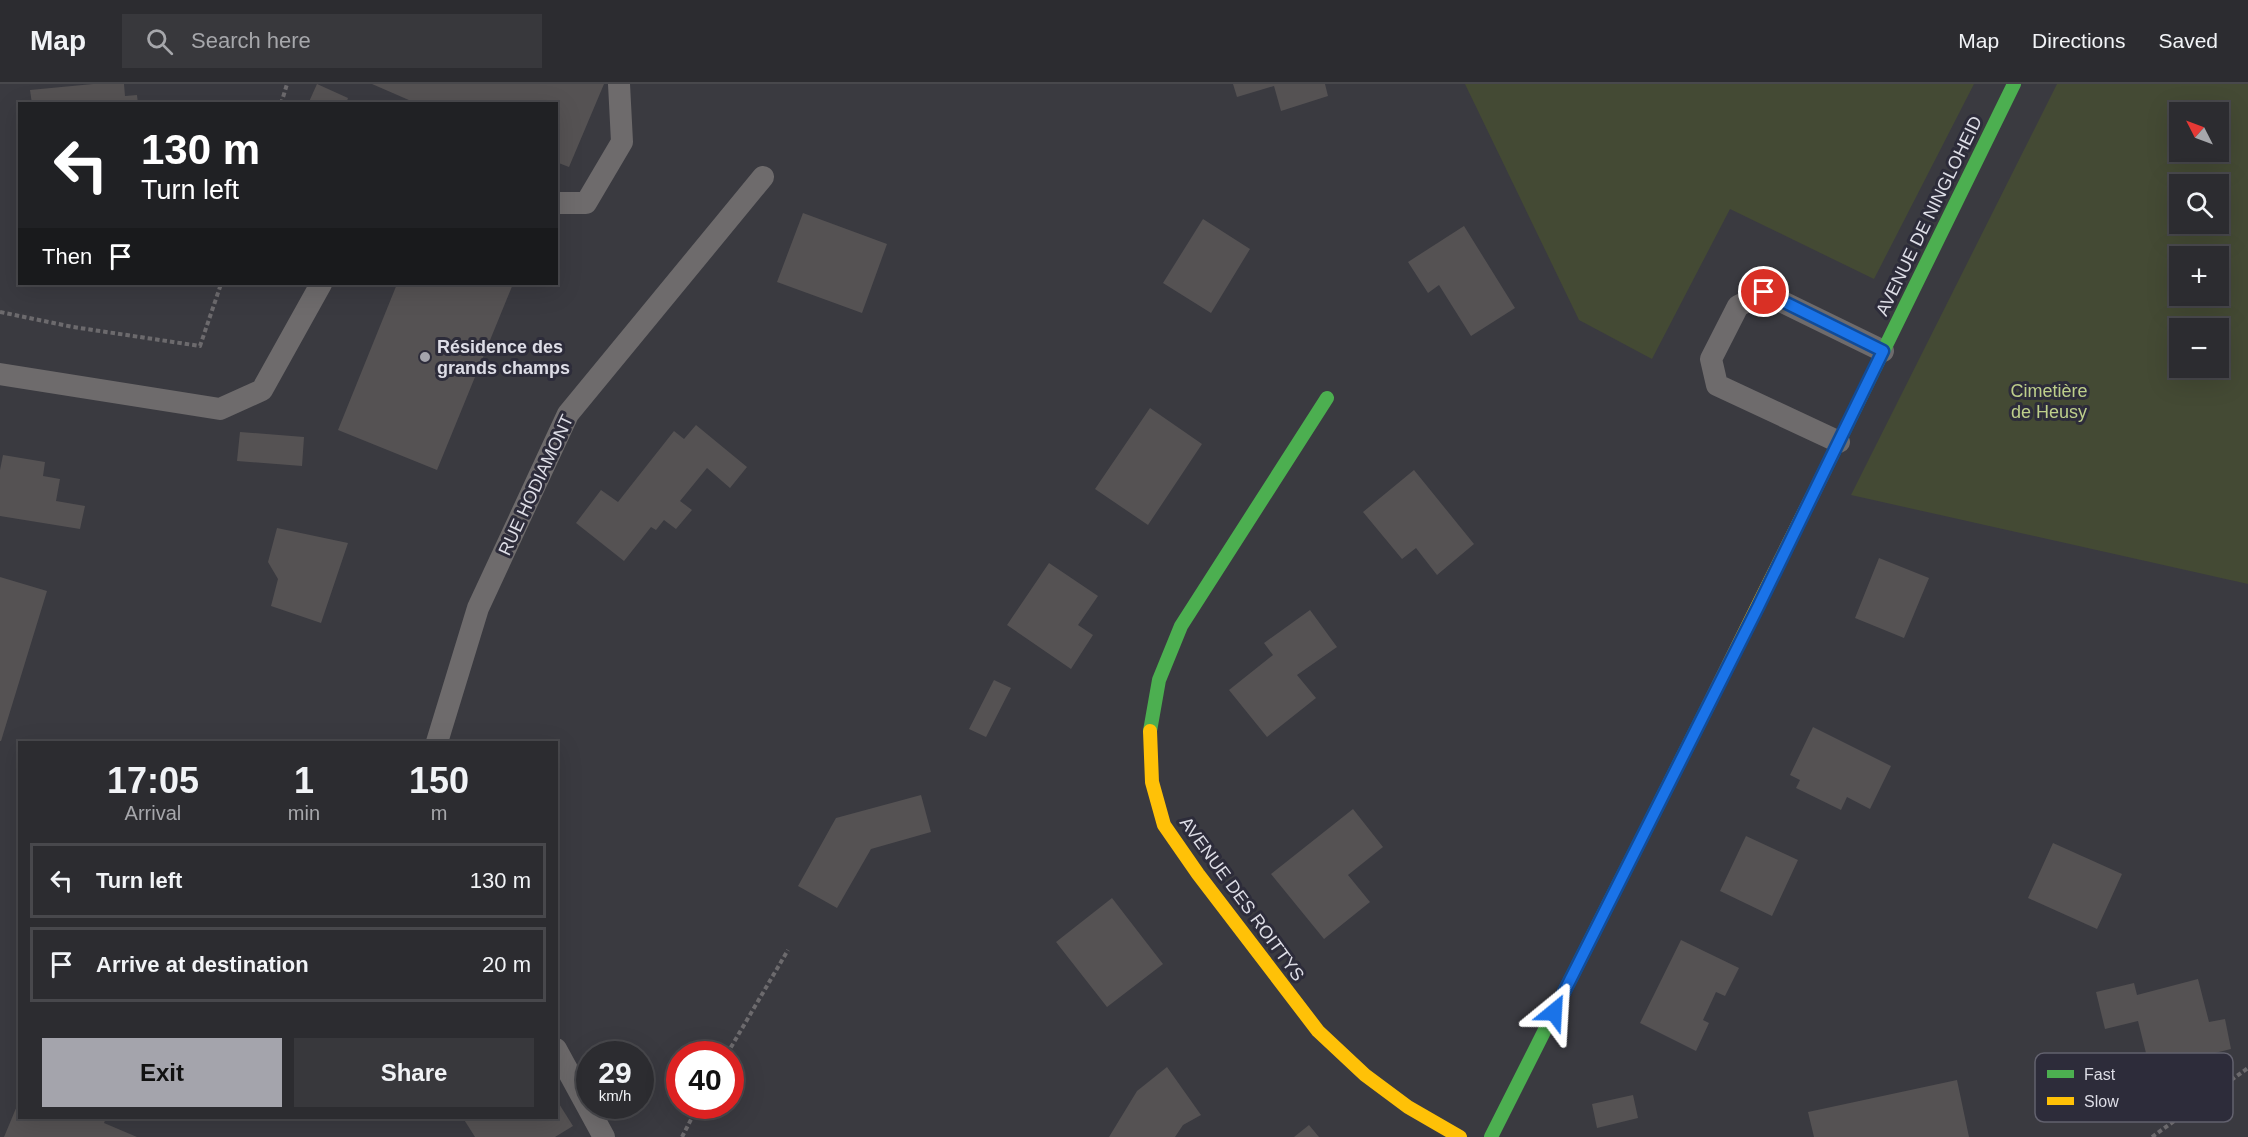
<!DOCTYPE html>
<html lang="en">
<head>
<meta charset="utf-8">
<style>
	:root { --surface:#2c2c30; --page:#38383c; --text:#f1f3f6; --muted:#a6a7ab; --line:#48484c; --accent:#a4a4ac }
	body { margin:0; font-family:Arial,sans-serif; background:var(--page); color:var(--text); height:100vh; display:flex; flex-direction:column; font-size:22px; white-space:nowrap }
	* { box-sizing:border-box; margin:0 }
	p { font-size:20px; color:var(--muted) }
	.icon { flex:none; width:33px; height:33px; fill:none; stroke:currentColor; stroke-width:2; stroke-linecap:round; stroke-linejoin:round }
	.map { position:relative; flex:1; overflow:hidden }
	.details { position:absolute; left:18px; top:657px; width:540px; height:378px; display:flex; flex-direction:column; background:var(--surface); border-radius:0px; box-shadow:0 6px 24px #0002,0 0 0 2px var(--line) }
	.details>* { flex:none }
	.top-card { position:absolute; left:18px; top:18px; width:540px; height:183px; border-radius:0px; box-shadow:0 6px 24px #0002,0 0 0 2px var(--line); background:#202124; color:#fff; overflow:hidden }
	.needle { width:39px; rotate:312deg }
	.controls { position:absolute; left:2169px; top:18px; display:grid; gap:12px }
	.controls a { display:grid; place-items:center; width:60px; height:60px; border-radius:0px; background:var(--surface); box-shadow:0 6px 24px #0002,0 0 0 2px var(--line); font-size:30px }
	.speed { position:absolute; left:576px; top:957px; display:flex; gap:12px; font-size:30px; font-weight:700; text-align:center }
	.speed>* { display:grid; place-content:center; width:78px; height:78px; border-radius:50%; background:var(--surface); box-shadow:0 6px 24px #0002,0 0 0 2px var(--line); line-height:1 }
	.speed small { font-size:15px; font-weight:400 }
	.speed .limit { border:9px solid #d22; background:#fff; color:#111 }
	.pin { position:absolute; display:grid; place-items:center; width:51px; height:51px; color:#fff; margin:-26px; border:3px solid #fff; border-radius:50%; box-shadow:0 2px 6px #0007 }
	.me { position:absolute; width:66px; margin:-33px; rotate:27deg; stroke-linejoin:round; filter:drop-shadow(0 0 4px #0008) }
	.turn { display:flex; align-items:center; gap:21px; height:126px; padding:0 24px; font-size:27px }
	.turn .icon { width:78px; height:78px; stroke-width:2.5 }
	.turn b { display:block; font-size:42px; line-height:51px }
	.then { display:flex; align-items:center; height:57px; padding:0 24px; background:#0003; gap:12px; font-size:22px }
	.eta { display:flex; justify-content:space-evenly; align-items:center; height:102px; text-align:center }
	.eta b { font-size:36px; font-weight:800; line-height:42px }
	.button { display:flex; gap:12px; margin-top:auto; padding:12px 24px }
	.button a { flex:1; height:69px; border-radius:0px; background:var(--accent); color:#111; font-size:24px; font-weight:800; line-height:69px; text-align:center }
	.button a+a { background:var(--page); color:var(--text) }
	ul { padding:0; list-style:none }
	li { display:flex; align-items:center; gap:18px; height:75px; margin:0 12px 9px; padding:0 12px; border:3px solid var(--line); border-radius:0px }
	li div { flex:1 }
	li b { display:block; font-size:22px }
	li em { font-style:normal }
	header { display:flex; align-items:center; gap:36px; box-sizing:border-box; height:84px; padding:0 30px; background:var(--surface); border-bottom:2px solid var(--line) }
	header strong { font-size:28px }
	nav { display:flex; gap:33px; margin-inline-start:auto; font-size:21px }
	.search { width:420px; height:54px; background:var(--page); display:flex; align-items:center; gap:15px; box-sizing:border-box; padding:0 21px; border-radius:0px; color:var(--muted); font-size:22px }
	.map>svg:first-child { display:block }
	.green { fill:#444a34; fill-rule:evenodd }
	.building { fill:#555253 }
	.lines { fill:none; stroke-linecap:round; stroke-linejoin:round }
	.path { stroke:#6c6a6d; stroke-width:4; stroke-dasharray:4.5 3; stroke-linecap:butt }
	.lane { stroke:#6e6b6c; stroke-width:22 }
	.fast { stroke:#4caf50; stroke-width:14 }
	.slow { stroke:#ffc107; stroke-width:14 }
	.route-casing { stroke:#114b97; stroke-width:15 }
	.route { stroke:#1a73e8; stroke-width:10 }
	.poi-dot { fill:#a4a4ac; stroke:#2d2c3a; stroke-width:2 }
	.labels { text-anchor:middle; stroke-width:6; stroke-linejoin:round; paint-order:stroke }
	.street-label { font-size:18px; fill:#dddde6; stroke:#2d2c3a }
	.poi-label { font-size:18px; font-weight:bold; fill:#dddde6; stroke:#2d2c3a; text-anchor:start }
	.park-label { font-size:18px; fill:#becf8b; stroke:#2d2c3a }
	.key { fill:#2d2c3a; stroke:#62616e; stroke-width:1.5 }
	.key-label { font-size:16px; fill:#dddde6 }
</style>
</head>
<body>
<header>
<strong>Map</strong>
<div class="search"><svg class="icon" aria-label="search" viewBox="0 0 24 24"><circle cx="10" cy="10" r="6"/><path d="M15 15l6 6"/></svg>Search here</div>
<nav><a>Map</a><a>Directions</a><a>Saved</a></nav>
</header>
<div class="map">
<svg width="2248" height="1053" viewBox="0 0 2248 1053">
	<rect width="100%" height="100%" fill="#3a3a40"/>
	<path class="green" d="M1465 0H1974L1874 195 1730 125 1652 275 1579 236Z
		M2057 0H2248V500L1851 411ZM2180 28H2218V68H2180ZM2180 100H2218V140H2180ZM2180 172H2218V212H2180ZM2180 244H2218V284H2180Z"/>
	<path class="building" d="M93 0H124L125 12 137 11 138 20H32L30 6Z
		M317 0 348 14 346 20H308Z
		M372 0H604L569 83 556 78V20H418Z
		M1233 0H1325L1328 12 1281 27 1274 2 1237 13Z
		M803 129 887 160 862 229 777 198Z
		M1203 135 1250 165 1211 229 1163 199Z
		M1464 142 1515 224 1471 252 1439 201 1428 209 1408 178Z
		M397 200H513L437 386 338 346Z
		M1150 324 1202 360 1148 441 1095 405Z
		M696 341 747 383 730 404 707 384 680 417 692 426 676 445 664 436 656 446 651 443 624 477 576 439 601 406 618 418 674 347 684 355Z
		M240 348 304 353 302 382 237 377Z
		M3 371 45 378 43 392 60 395 56 417 85 422 80 445 0 432V386Z
		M1414 386 1474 460 1437 491 1416 464 1402 475 1363 428Z
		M277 444 348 459 321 539 271 522 278 495 268 478Z
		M1879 474 1929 494 1904 554 1855 534Z
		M1049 479 1098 512 1078 541 1093 551 1071 585 1007 541Z
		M0 493 47 507 1 657H0Z
		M1310 526 1337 563 1297 591 1316 614 1267 653 1229 606 1273 571 1264 559Z
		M994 596 1011 604 986 653 969 645Z
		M1813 643 1891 682 1870 725 1847 713 1841 726 1796 704 1800 696 1790 691Z
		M921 711 931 748 871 765 837 824 798 802 836 734Z
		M1353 725 1383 763 1348 791 1370 818 1324 855 1271 790Z
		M1746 752 1798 776 1772 832 1720 807Z
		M2053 759 2122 790 2097 845 2028 814Z
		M1112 814 1163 880 1107 923 1056 858Z
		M1681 856 1739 884 1725 912 1716 908 1703 936 1709 939 1696 967 1640 939Z
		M2198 895 2209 938 2225 935 2231 965 2150 985 2138 937 2105 945 2096 908 2134 899 2137 911Z
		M1167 983 1201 1031 1183 1041 1175 1053H1109L1137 1007Z
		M1957 996 1969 1053H1814L1808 1028Z
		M1633 1011 1638 1034 1597 1044 1592 1020Z
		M556 1015 573 1042 555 1053H475L463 1034H556Z
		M19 1017 20 1034H106L104 1039 137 1053H4Z
		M1309 1041 1319 1053H1294Z"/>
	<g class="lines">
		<path class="path" d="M281 20 287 0
			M0 228 73 243 200 262 221 200
			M727 970 788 866
			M682 1053 698 1022
			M2152 1053 2248 984"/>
		<path class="lane" d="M556 119H586L622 58 619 0
			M0 290 220 325 262 306 321 200
			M1839 358 1717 301 1711 275 1738 222 1764 209 1883 267
			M437 658 478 524 568 330 763 93
			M556 965 604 1053"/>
		<path class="fast" d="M1825 386 2014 0
			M1150 647 1159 596 1181 542 1327 314
			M1491 1053 1708 622"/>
		<path class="slow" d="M1708 622 1825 386
			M1150 647 1152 698 1164 741 1198 790 1318 947 1365 991 1408 1023 1460 1053"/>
	</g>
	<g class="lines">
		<g class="route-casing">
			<path id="route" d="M1554 928 1758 523 1883 267 1764 208"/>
		</g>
		<use href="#route" class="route"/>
	</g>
	<circle class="poi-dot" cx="425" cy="273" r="6"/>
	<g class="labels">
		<g class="street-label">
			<text transform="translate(1929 132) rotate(-64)" y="6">AVENUE DE NINGLOHEID</text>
			<text transform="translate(536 401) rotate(-65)" y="6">RUE HODIAMONT</text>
			<text transform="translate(1242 815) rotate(54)" y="6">AVENUE DES ROITTYS</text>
		</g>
		<g class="poi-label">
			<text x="437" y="269">Résidence des<tspan x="437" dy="21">grands champs</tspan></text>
		</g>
		<g class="park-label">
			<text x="2049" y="313">Cimetière<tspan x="2049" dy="21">de Heusy</tspan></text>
		</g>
	</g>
	<rect x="2035" y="969" width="198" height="69" rx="9" class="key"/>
	<rect x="2047" y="986" width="27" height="8" fill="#4caf50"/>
	<rect x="2047" y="1013" width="27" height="8" fill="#ffc107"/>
	<g class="key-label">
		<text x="2084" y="996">Fast</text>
		<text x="2084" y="1023">Slow</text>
	</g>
</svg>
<div class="controls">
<a><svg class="needle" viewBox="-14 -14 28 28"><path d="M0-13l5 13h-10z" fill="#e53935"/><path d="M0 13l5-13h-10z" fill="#a6a7ab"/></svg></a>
<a><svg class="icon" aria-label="search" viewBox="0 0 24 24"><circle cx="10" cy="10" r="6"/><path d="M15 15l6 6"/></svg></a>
<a>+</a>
<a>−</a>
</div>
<div class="speed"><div>29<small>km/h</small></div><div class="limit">40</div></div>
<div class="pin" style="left:1764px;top:208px;background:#d93025"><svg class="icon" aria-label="arrive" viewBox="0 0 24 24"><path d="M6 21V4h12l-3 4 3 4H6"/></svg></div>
<svg class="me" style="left:1554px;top:928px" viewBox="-20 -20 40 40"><path d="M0-17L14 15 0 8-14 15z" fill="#1a73e8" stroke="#fff" stroke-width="4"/></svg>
<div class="top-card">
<div class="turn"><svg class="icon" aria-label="left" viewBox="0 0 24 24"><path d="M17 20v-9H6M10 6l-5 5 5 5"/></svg><div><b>130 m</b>Turn left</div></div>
<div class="then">Then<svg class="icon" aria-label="arrive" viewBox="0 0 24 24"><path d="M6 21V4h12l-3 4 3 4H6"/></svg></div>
</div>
<section class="details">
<div class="eta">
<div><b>17:05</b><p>Arrival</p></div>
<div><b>1</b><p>min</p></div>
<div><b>150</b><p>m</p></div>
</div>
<ul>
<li><svg class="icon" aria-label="left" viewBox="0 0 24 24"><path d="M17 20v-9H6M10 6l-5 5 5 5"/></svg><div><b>Turn left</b></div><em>130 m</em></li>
<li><svg class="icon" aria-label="arrive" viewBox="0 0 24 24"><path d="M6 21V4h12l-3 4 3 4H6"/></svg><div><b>Arrive at destination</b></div><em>20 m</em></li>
</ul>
<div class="button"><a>Exit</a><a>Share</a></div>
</section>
</div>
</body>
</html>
